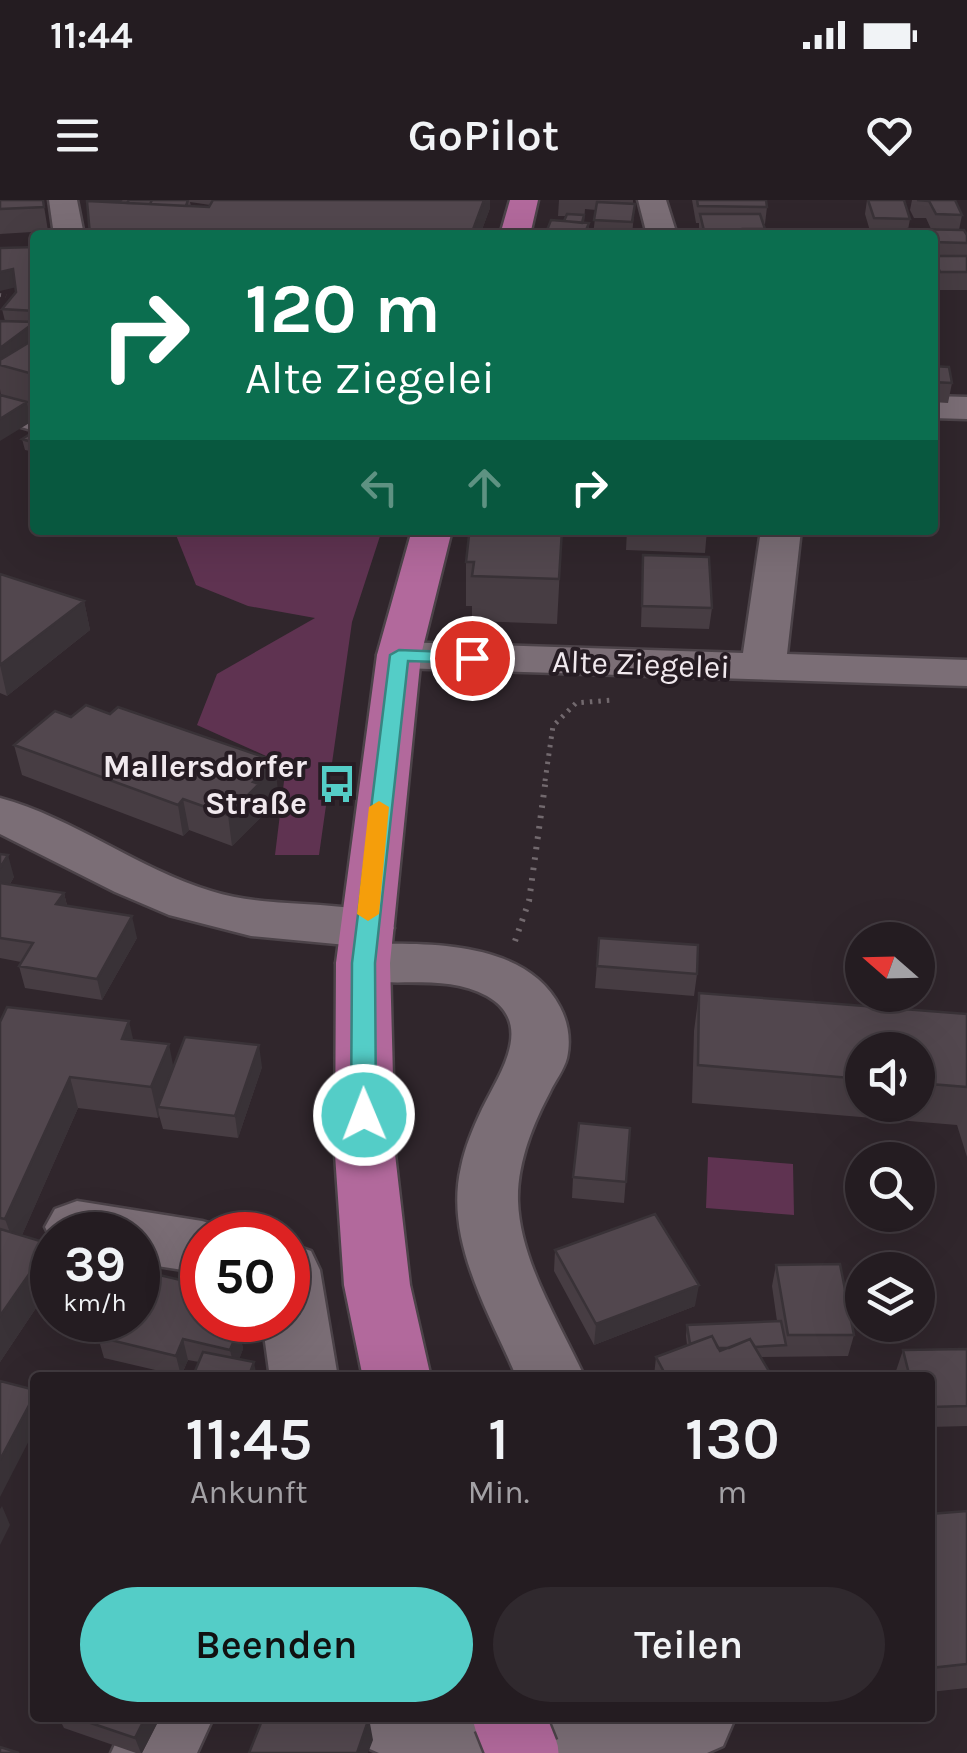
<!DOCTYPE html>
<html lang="de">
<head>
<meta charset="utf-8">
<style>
	:root { --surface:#241c21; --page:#30292e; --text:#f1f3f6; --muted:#a3a1a5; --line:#413a3f; --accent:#54cdc7 }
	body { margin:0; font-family:Karla,sans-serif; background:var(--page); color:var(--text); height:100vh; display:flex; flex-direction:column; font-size:38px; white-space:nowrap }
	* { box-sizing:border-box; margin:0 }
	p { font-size:32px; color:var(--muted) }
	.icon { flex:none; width:55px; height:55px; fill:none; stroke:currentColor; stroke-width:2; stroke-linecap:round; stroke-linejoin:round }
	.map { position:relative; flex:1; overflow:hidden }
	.side { position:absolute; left:30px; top:1172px; width:905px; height:350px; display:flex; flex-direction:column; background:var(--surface); border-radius:10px; box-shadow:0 10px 40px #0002,0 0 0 2px var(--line) }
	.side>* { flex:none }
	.banner { position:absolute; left:30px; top:30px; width:908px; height:305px; border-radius:10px; box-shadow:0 10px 40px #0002,0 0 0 2px var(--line); background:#0b6e4f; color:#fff; overflow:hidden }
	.needle { width:65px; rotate:290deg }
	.controls { position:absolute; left:845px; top:722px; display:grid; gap:20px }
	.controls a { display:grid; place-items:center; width:90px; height:90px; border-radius:50%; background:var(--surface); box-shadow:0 10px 40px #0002,0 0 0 2px var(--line); font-size:50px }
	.speed { position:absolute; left:30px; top:1012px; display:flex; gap:20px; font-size:50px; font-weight:700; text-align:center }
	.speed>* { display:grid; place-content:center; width:130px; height:130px; border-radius:50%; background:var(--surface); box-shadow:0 10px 40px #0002,0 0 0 2px var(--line); line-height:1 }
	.speed small { font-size:25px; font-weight:400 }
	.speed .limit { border:15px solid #d22; background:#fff; color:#111 }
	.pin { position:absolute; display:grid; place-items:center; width:85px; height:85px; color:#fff; margin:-42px; border:5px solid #fff; border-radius:50%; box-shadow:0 2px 10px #0007 }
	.me { position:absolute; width:110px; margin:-55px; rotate:359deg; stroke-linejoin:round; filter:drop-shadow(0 0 8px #0008) }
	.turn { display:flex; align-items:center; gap:35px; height:210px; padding:0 50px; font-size:45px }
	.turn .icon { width:130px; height:130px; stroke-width:2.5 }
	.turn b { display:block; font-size:70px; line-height:85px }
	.lanes { display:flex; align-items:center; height:95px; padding:0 50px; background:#0003; justify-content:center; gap:50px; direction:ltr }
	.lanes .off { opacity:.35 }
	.eta { display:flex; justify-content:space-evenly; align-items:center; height:170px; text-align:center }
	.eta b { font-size:60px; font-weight:600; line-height:70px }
	.action { display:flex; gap:20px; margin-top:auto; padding:20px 50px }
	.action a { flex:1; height:115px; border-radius:60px; background:var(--accent); color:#111; font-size:40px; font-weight:600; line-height:115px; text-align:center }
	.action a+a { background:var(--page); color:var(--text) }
	.status { display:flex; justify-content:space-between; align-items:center; height:70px; padding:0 50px; background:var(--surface); direction:ltr }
	.status svg { height:28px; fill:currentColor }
	header { display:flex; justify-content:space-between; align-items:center; height:130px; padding:0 50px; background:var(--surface); font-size:45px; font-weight:600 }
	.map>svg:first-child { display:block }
	.green { fill:#5f3351 }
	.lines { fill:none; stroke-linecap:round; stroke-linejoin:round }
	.minor-casing { stroke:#4c4349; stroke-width:5 }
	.major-casing { stroke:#4c4349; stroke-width:5 }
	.path-far2 { stroke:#72696e; stroke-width:4; stroke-dasharray:1 5; stroke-linecap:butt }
	.path-far1 { stroke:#72696e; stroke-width:5; stroke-dasharray:2.5 6; stroke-linecap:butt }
	.path { stroke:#72696e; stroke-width:6; stroke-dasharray:2.5 8; stroke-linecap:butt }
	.minor { fill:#7b6e76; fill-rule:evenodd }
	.major { fill:#b2699c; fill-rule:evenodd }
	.major-bridge-casing { stroke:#4c4349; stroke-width:76; stroke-linecap:butt }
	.major-bridge { stroke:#b2699c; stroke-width:71 }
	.wall { fill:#473d43; fill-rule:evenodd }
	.shaded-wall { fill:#393237 }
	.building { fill:#52474e; stroke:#393237; stroke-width:2.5 }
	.route { fill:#54cdc7; stroke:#378581; stroke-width:2.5 }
	.slow { fill:#f59e0b }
	.labels { text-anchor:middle; stroke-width:8; stroke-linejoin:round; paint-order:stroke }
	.street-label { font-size:32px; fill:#f1e9ee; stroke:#261c23 }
	.poi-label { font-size:32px; font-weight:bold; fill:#f1e9ee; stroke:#261c23; text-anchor:end }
</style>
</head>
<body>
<div class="status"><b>11:44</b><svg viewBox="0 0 49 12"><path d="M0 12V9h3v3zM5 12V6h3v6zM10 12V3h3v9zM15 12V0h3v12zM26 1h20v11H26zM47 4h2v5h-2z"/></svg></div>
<header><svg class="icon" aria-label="menu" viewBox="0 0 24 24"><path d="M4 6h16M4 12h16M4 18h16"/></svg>GoPilot<svg class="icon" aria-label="heart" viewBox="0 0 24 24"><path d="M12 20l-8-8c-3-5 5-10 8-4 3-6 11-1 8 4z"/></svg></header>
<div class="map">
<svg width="967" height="1553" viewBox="0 0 967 1553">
	<rect width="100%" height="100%" fill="#30262c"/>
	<path class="green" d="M174 330H382L352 422 319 655H275L286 565 197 525 217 474 315 418 248 406 196 385Z
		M708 957 793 964 794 1015 706 1008Z"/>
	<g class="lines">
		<g class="minor-casing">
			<path id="minor" d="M49 0H77L84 35H54Z
				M638 0H666L677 35H647Z
				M932 196 967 197V219L932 218Z
				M0 199 35 209V231L0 221Z
				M761 330H801L787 454 967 460V486L399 468 383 464 377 455 383 446 399 442 743 453Z
				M0 598C74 618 138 669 211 691 268 709 329 699 386 715L394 728 386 741 376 744C438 743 528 744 560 807 568 822 571 840 567 858 564 870 555 881 550 892 533 924 517 963 518 1001 520 1062 560 1123 585 1178H517C489 1112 444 1040 461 967 465 947 473 928 482 909 499 874 536 824 487 796 443 772 389 790 344 777L336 763 344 749 357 746 251 736 169 715 115 692 0 634Z
				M77 1001 202 1021 225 1028 228 1035H202V1073L138 1063V1035H52V1041L45 1027 55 1009Z
				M288 1043 311 1051 320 1070 338 1178H270L262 1120H288Z
				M127 1518H213L197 1553H111Z
				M351 1518H735L723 1546 707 1553H379L363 1546Z"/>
		</g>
		<g class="major-casing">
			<path id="major" d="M510 0H538L530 35H500Z
				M412 330H452L421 455 390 763 395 954 410 1085 431 1178H363L344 1085 335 954 336 763 377 455Z"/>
		</g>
		<path class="path-far2" d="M0 95 6 96"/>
		<path class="path-far1" d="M545 581 553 526 576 503 612 500"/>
		<path class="path" d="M515 741 529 701 546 578"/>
		<use href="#minor" class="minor"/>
		<use href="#major" class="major"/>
		<g class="major-bridge-casing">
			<path id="major-bridge" d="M509 1518 523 1553"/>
		</g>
		<use href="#major-bridge" class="major-bridge"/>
	</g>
	<path class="wall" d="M0 0H43L48 31 0 34Z
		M87 0H490V8L480 35H90ZM190 2 210 5 209 7 191 6Z
		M559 0H633V4H635L632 35H593L596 10 585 9 584 23H589L588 35H545L564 21 566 16H558Z
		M692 0H766L767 7 765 24H764L765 35H699V23H696Z
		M867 0H904L910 19 907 35H811L812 31H870L865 14Z
		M912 0H955L962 15 959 30 967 35V90H936L932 81V35H908L909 29H931L926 18H914L910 10Z
		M35 47V214L29 212 31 222 1 196 0 189V121H5L2 109 16 92 15 88Z
		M932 166 952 183 948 203 932 202Z
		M35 231V252L25 250 22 239Z
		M562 330 557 424 472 421V406H466V362L478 335Z
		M627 330H707L705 353 626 350Z
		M643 355 712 408 709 429 641 427Z
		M0 374 84 401 90 430 7 496 0 493Z
		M14 545 278 592 262 607 263 615 232 646 189 630 183 636 22 575Z
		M0 654 14 677 10 684 64 693 67 705 137 738 102 800 25 788 19 766 21 762 0 758Z
		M599 738 697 774 694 796 595 788Z
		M699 793 967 814V957L957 925 692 903 694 831ZM862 850H918V905H862Z
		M0 822 134 840 174 866 262 867 238 938 163 929 159 915 158 918 78 908 22 1035 52 1052V1084L0 1162Z
		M630 928 624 1003 572 998 573 977Z
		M555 1050 695 1106 594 1145 554 1071Z
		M776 1065 854 1135 848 1156 761 1157 654 1176 656 1157 687 1145 686 1136 687 1125 777 1121 772 1086Z
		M92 1120H239L236 1128H239L243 1149 239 1159 199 1162 188 1160 181 1176 104 1158 98 1137 100 1133 96 1132Z
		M967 1149V1226L930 1227V1178H898L896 1171 903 1150Z
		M967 1311V1488L930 1492V1314Z
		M59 1518H160L142 1553H136L64 1528Z"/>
	<path class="shaded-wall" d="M484 0H490V8L480 35H471Z
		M13 69 17 87 0 91V72Z
		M35 122V143L0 165V148Z
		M35 169V203L29 173Z
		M27 202 31 222 0 241V219Z
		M84 401 90 430 7 496 0 465Z
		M275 561 278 592 262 607 263 615 232 646 228 615 253 582Z
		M183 599 189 630 183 636 178 605Z
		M8 655 14 677 0 700V668Z
		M64 693 69 715 56 704Z
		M132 716 137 738 102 800 97 779Z
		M129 821 136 852 122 839Z
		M169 844 175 875 158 907 159 915 158 918 151 887Z
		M259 845 262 867 238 938 235 916Z
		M70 877 78 908 16 1049 5 1019Z
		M50 1044 52 1052V1084L0 1162V1116Z
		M699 1085 695 1106 594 1145 596 1124Z
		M226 1120H239L228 1146 224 1125Z
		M239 1128 243 1149 235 1171 230 1150Z
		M183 1139 188 1160 181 1176 176 1156Z
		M254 1162 257 1178H248Z
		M35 1194V1229L0 1297V1260Z
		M2 1306 10 1325 0 1345V1309Z
		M145 1518H160L142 1553H141L135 1538Z
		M369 1518 373 1540 368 1553H357Z"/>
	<path class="building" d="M0 0H43L44 7 0 9Z
		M87 0H121L119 2Z
		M129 0H152L150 4 127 3Z
		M152 0H188L186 6 150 4Z
		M213 0H484L471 35H90L87 1 209 7Z
		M697 0H766L767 7 698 6Z
		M868 0H904L910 19 874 18Z
		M917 0H955L962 15 936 14 929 1Z
		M597 2 635 4 632 22 594 20Z
		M567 14 584 15 582 23 564 21Z
		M700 14H760L765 29H743L744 35H705Z
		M551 20 589 23 584 35H545Z
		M909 29 964 30 967 35V43L932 42V35H912Z
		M812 31H875L877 35H813Z
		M35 47V111L2 109 16 92 13 69 0 72V48Z
		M933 56H967V72H940Z
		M0 121 35 122 0 148Z
		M33 140 35 141V169L29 173 0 165V160Z
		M932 166 949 167 952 183 932 182Z
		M0 195 27 202 0 219Z
		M35 231V243L22 239Z
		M479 330H562L559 379 472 376 474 362H466L469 335H478Z
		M648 330H707V332Z
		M643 355 709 357 712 408 642 406Z
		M0 374 84 401 0 465Z
		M86 505 110 514 118 507 275 561 253 582 259 584 228 615 183 599 178 605 14 545 55 511 71 517Z
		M0 654 8 655 0 668Z
		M0 683 64 693 56 704 132 716 97 779 19 766 33 743 0 738Z
		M599 738 698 745 697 774 597 766Z
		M699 793 967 814V887L918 883V850H862V879L698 865Z
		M7 807 129 821 122 839 169 844 151 887 70 877 5 1019 0 1018V822Z
		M185 837 259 845 235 916 158 907Z
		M579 923 630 928 626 982 573 977Z
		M655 1014 699 1085 596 1124 555 1050Z
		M0 1029 50 1044 0 1116Z
		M840 1064 854 1135H788L776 1065Z
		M138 1070 202 1085V1120H226L224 1125 239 1128 230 1150 183 1139 176 1156 98 1137 106 1120H138Z
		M781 1121 786 1145 755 1147 750 1139 729 1148H718L712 1136 690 1144 687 1125Z
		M712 1136 720 1151 750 1139 773 1178H649L664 1172 656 1157Z
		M967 1149V1206L930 1207V1178H910L903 1150Z
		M203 1152 254 1162 248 1178H192Z
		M0 1181 35 1190V1194L0 1260Z
		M967 1311V1464L930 1468V1314Z
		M76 1518H145L135 1538Z
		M263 1518H369L357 1553H249Z
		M0 1547 19 1553H0Z"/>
	<path class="route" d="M399 450 472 453 481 458 472 463 408 461 375 763 376 915 372 922H355L351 915 352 763 390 455Z"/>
	<path class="slow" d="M379 601 389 607 379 714 368 721 357 714 369 607Z"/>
	<defs>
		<g id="bus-bare" transform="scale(3)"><path d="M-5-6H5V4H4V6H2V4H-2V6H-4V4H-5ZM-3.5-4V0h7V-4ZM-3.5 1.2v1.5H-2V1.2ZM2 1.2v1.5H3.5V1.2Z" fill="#54cdc7" stroke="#261c23" stroke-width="2.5" paint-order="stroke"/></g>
	</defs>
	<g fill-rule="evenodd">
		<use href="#bus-bare" x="337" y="584"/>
	</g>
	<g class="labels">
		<g class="street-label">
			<text transform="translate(641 464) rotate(2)" y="11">Alte Ziegelei</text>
		</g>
		<g class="poi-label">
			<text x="307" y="577">Mallersdorfer<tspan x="307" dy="37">Straße</tspan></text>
		</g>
	</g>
</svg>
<div class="controls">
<a><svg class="needle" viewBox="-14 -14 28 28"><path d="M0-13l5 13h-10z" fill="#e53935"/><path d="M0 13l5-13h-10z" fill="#a3a1a5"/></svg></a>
<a><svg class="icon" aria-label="sound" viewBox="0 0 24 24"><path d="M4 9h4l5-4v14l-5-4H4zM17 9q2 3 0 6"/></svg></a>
<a><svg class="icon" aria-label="search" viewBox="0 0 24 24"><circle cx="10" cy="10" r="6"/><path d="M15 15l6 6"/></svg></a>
<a><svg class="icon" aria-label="layers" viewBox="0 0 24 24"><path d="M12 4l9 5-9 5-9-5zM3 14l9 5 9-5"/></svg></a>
</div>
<div class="speed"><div>39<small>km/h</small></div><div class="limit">50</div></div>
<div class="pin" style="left:472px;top:458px;background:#d93025"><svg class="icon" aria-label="arrive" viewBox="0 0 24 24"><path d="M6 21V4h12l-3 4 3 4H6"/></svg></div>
<svg class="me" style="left:364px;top:915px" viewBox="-20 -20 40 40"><circle r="17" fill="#54cdc7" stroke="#fff" stroke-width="3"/><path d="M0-11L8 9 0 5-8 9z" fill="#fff"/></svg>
<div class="banner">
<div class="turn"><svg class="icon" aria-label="right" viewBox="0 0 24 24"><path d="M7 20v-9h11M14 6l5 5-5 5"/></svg><div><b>120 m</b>Alte Ziegelei</div></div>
<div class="lanes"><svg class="icon off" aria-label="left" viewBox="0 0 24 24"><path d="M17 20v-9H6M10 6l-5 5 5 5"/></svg><svg class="icon off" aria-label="ahead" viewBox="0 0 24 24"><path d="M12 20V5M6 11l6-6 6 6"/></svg><svg class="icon" aria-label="right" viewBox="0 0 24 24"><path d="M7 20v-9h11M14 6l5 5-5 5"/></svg></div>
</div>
<section class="side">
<div class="eta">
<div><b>11:45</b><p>Ankunft</p></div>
<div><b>1</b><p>Min.</p></div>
<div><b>130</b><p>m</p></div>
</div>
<div class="action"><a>Beenden</a><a>Teilen</a></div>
</section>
</div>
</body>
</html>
